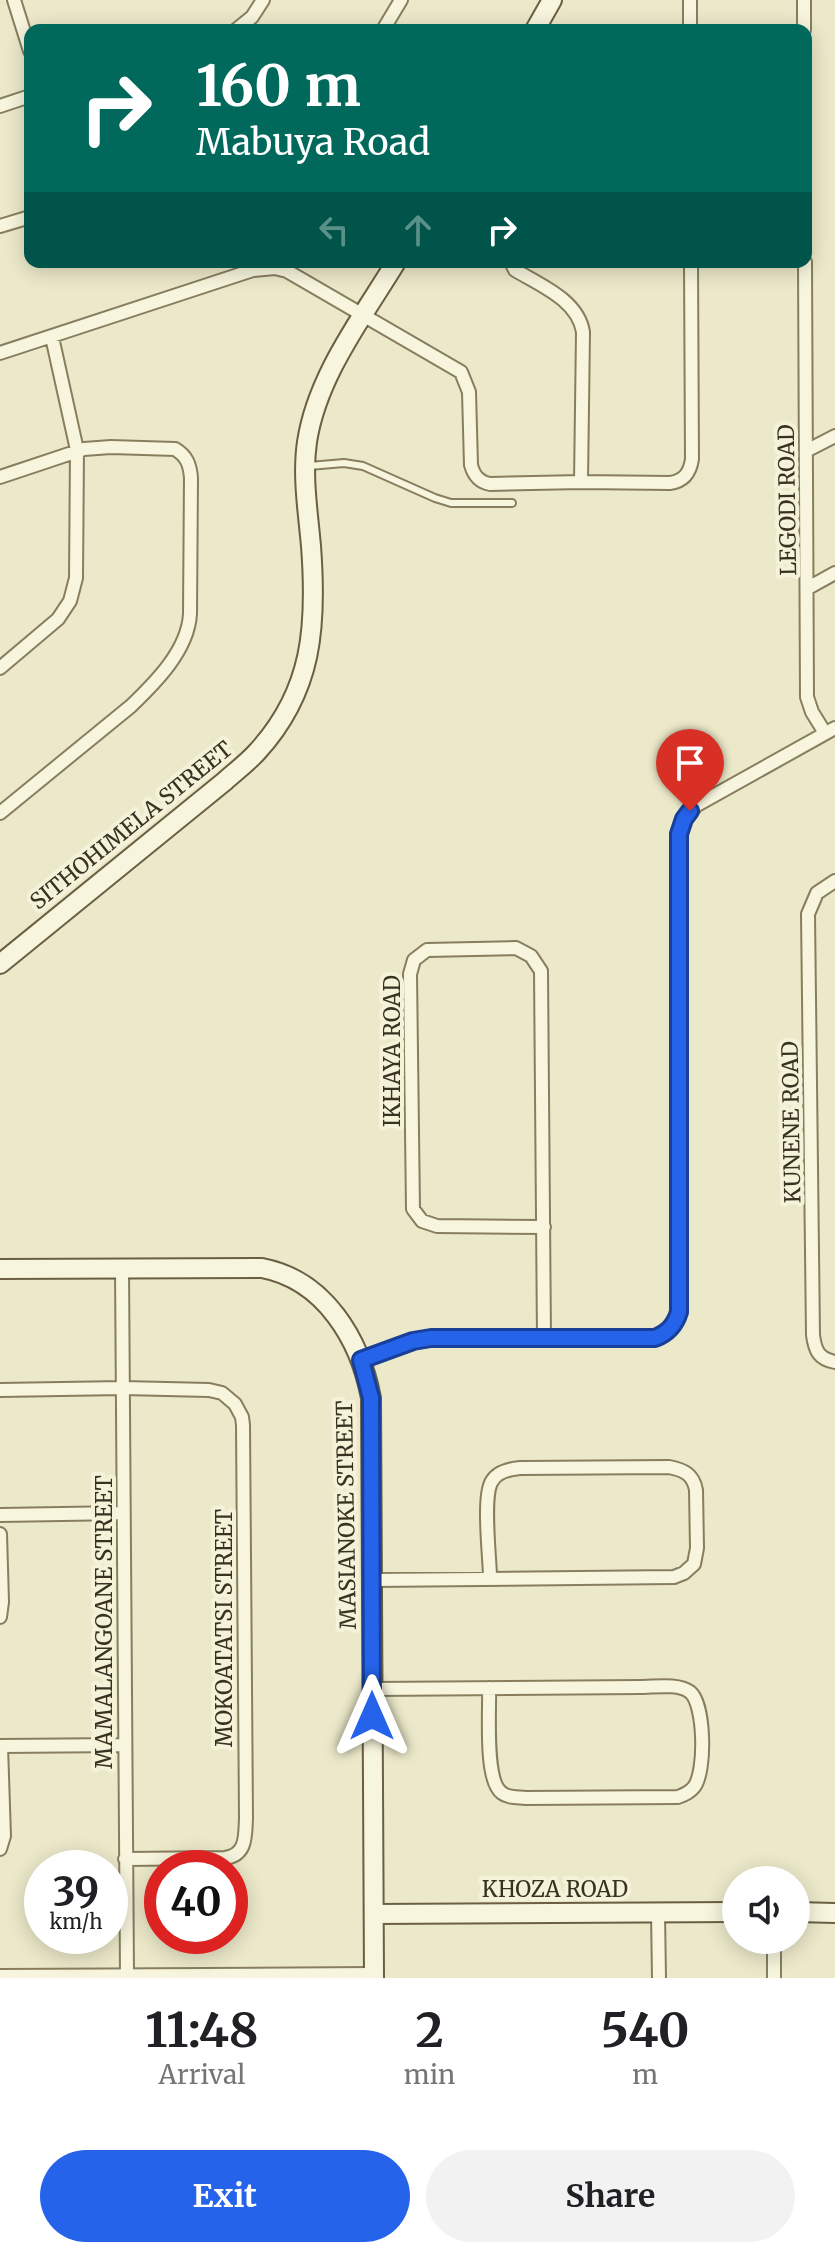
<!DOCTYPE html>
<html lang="en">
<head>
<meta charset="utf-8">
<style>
	:root { --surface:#fff; --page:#f2f2f2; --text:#202124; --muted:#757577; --accent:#2563eb }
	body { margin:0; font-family:Merriweather,serif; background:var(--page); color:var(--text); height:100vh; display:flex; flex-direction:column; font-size:30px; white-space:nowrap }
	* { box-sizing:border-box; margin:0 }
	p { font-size:26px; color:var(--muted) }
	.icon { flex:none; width:44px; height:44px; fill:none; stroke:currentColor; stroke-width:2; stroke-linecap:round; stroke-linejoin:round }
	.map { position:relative; height:1978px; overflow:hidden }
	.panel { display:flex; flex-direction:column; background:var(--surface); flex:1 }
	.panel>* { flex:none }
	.hud { position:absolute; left:24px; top:24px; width:788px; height:244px; border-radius:16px; box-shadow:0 4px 20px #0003; background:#00695c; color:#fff; overflow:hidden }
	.controls { position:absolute; left:722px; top:1866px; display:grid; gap:16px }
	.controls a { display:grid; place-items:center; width:88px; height:88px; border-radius:50%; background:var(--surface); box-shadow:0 4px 20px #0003; font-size:40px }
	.speed { position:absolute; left:24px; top:1850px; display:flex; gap:16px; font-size:40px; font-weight:700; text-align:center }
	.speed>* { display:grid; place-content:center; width:104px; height:104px; border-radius:50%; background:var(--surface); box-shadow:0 4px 20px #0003; line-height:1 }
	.speed small { font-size:20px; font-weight:400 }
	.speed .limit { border:12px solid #d22; background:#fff; color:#111 }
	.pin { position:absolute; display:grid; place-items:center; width:68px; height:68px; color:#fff; margin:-82px -34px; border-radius:50% 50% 50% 0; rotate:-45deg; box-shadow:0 0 8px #0007 }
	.pin .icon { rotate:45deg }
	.me { position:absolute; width:88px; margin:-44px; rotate:0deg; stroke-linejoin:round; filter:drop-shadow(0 0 6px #0008) }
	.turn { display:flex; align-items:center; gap:28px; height:168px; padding:0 40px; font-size:36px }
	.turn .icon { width:104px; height:104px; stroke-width:2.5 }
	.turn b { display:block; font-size:56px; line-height:68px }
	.lanes { display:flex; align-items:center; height:76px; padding:0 40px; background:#0003; justify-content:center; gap:40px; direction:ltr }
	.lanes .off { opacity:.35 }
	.eta { display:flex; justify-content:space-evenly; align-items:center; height:136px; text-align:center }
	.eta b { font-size:48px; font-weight:700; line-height:56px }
	.button { display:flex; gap:16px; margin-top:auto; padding:16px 40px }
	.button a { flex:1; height:92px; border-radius:48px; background:var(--accent); color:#fff; font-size:32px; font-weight:700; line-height:92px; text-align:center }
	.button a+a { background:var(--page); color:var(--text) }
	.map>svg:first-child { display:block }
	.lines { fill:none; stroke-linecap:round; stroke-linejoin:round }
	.lane-casing { stroke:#887e5f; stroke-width:10 }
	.street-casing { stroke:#887e5f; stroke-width:16 }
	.secondary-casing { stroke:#6a5f42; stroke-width:22 }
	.lane { stroke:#f7f5dd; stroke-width:6 }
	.street { stroke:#f7f5dd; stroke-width:12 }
	.secondary { stroke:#f7f5dd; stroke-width:18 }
	.route-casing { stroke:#184099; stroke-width:20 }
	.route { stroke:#2563eb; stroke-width:14 }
	.labels { text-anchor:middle; stroke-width:8; stroke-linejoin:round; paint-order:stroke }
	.street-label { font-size:22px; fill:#393222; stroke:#f4f2d9 }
</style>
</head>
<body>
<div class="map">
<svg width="835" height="1978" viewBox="0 0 835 1978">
	<rect width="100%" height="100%" fill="#ece9ca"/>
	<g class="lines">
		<g class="lane-casing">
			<path id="lane" d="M309 466 344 463 363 466 435 498 451 503H512"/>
		</g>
		<g class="street-casing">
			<path id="street" d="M14 0 30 51
				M690 0V30
				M804 0V30
				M236 30 252 17 263 0
				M383 30 401 0
				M0 106 30 96
				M0 226 30 217
				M511 262 515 270C540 285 578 300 583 332L581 482
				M805 262 807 697 812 712 825 733
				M0 353 253 270 275 268 287 271 461 372 469 392 471 465C474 476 479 482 490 484L581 482 670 483C684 481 690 473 692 459L691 262
				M806 451 835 436
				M0 477 84 449 111 447 175 449C187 456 190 465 191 478L190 614C188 650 156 682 131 706L0 813
				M808 588 835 573
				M0 668 58 619 70 601 76 578 77 450 52 337
				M835 881 817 893 808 914 813 1335C815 1351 819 1359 835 1362
				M122 1268 127 1975
				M544 1338 541 971 531 956 516 948 427 950 414 960 410 974 413 1209 422 1221 437 1226 544 1227
				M361 1360 413 1341 431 1338H646C664 1337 673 1329 679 1312L678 1039 681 826 684 819 697 805 835 728
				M0 1390 123 1388 209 1390 222 1393 235 1404 242 1417 243 1425 246 1818C245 1836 247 1855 225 1858L125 1859
				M0 1515 123 1513
				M0 1534 2 1602 0 1617
				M372 1580 674 1577 684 1573 694 1564 697 1548 696 1490C693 1474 684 1470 669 1467L520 1468C509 1469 497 1472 492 1481 482 1496 490 1558 490 1578
				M372 1689 641 1687C655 1687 678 1683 690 1692 705 1704 706 1772 694 1787 690 1792 684 1795 678 1797L526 1798C518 1797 508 1798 502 1793 484 1781 490 1710 489 1688
				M0 1746 125 1745
				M0 1849 4 1836 1 1746
				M658 1913 659 1978
				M0 1976 374 1974
				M774 1978V1940"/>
		</g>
		<g class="secondary-casing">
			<path id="secondary" d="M535 30 552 0
				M0 964 225 781C235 772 247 763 257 752 313 691 317 626 311 546 308 512 302 476 307 442 317 376 362 318 396 262
				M0 1269 262 1268C325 1280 360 1340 371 1398L374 1978
				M796 1912 835 1913
				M374 1914 736 1912"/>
		</g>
		<use href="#lane" class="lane"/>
		<use href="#street" class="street"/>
		<use href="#secondary" class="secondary"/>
	</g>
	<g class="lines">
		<g class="route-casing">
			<path id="route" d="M372 1716 371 1398 361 1360 413 1341 431 1338H655C668 1333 675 1325 679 1312V834L684 819 690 811"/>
		</g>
		<use href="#route" class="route"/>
	</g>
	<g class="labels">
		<g class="street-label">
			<text transform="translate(787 500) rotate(-91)" y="8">LEGODI ROAD</text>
			<text transform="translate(131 825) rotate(-39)" y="8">SITHOHIMELA STREET</text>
			<text transform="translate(392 1051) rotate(-90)" y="8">IKHAYA ROAD</text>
			<text transform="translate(791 1122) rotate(-91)" y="8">KUNENE ROAD</text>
			<text transform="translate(346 1515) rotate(-91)" y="8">MASIANOKE STREET</text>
			<text transform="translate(104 1622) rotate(-90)" y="8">MAMALANGOANE STREET</text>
			<text transform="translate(224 1628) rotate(-90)" y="8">MOKOATATSI STREET</text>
			<text x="555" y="1897">KHOZA ROAD</text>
		</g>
	</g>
</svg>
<div class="controls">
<a><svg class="icon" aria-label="sound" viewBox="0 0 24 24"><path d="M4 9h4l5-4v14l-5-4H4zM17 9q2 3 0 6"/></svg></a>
</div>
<div class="speed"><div>39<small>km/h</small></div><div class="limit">40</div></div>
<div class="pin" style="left:690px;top:811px;background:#d93025"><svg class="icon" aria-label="arrive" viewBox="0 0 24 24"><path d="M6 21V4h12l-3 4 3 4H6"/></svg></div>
<svg class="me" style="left:372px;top:1716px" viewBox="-20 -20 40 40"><path d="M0-17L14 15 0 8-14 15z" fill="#2563eb" stroke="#fff" stroke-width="4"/></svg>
<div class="hud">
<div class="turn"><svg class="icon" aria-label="right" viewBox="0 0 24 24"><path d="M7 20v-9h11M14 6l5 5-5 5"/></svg><div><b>160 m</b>Mabuya Road</div></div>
<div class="lanes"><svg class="icon off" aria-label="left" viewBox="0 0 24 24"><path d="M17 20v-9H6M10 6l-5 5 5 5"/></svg><svg class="icon off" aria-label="ahead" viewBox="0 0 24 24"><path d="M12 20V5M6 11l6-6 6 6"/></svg><svg class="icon" aria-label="right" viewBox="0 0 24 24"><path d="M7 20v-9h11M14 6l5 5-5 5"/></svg></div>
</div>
</div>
<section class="panel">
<div class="eta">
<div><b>11:48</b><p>Arrival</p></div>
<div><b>2</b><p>min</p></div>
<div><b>540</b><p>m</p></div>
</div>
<div class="button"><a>Exit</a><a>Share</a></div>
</section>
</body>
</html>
